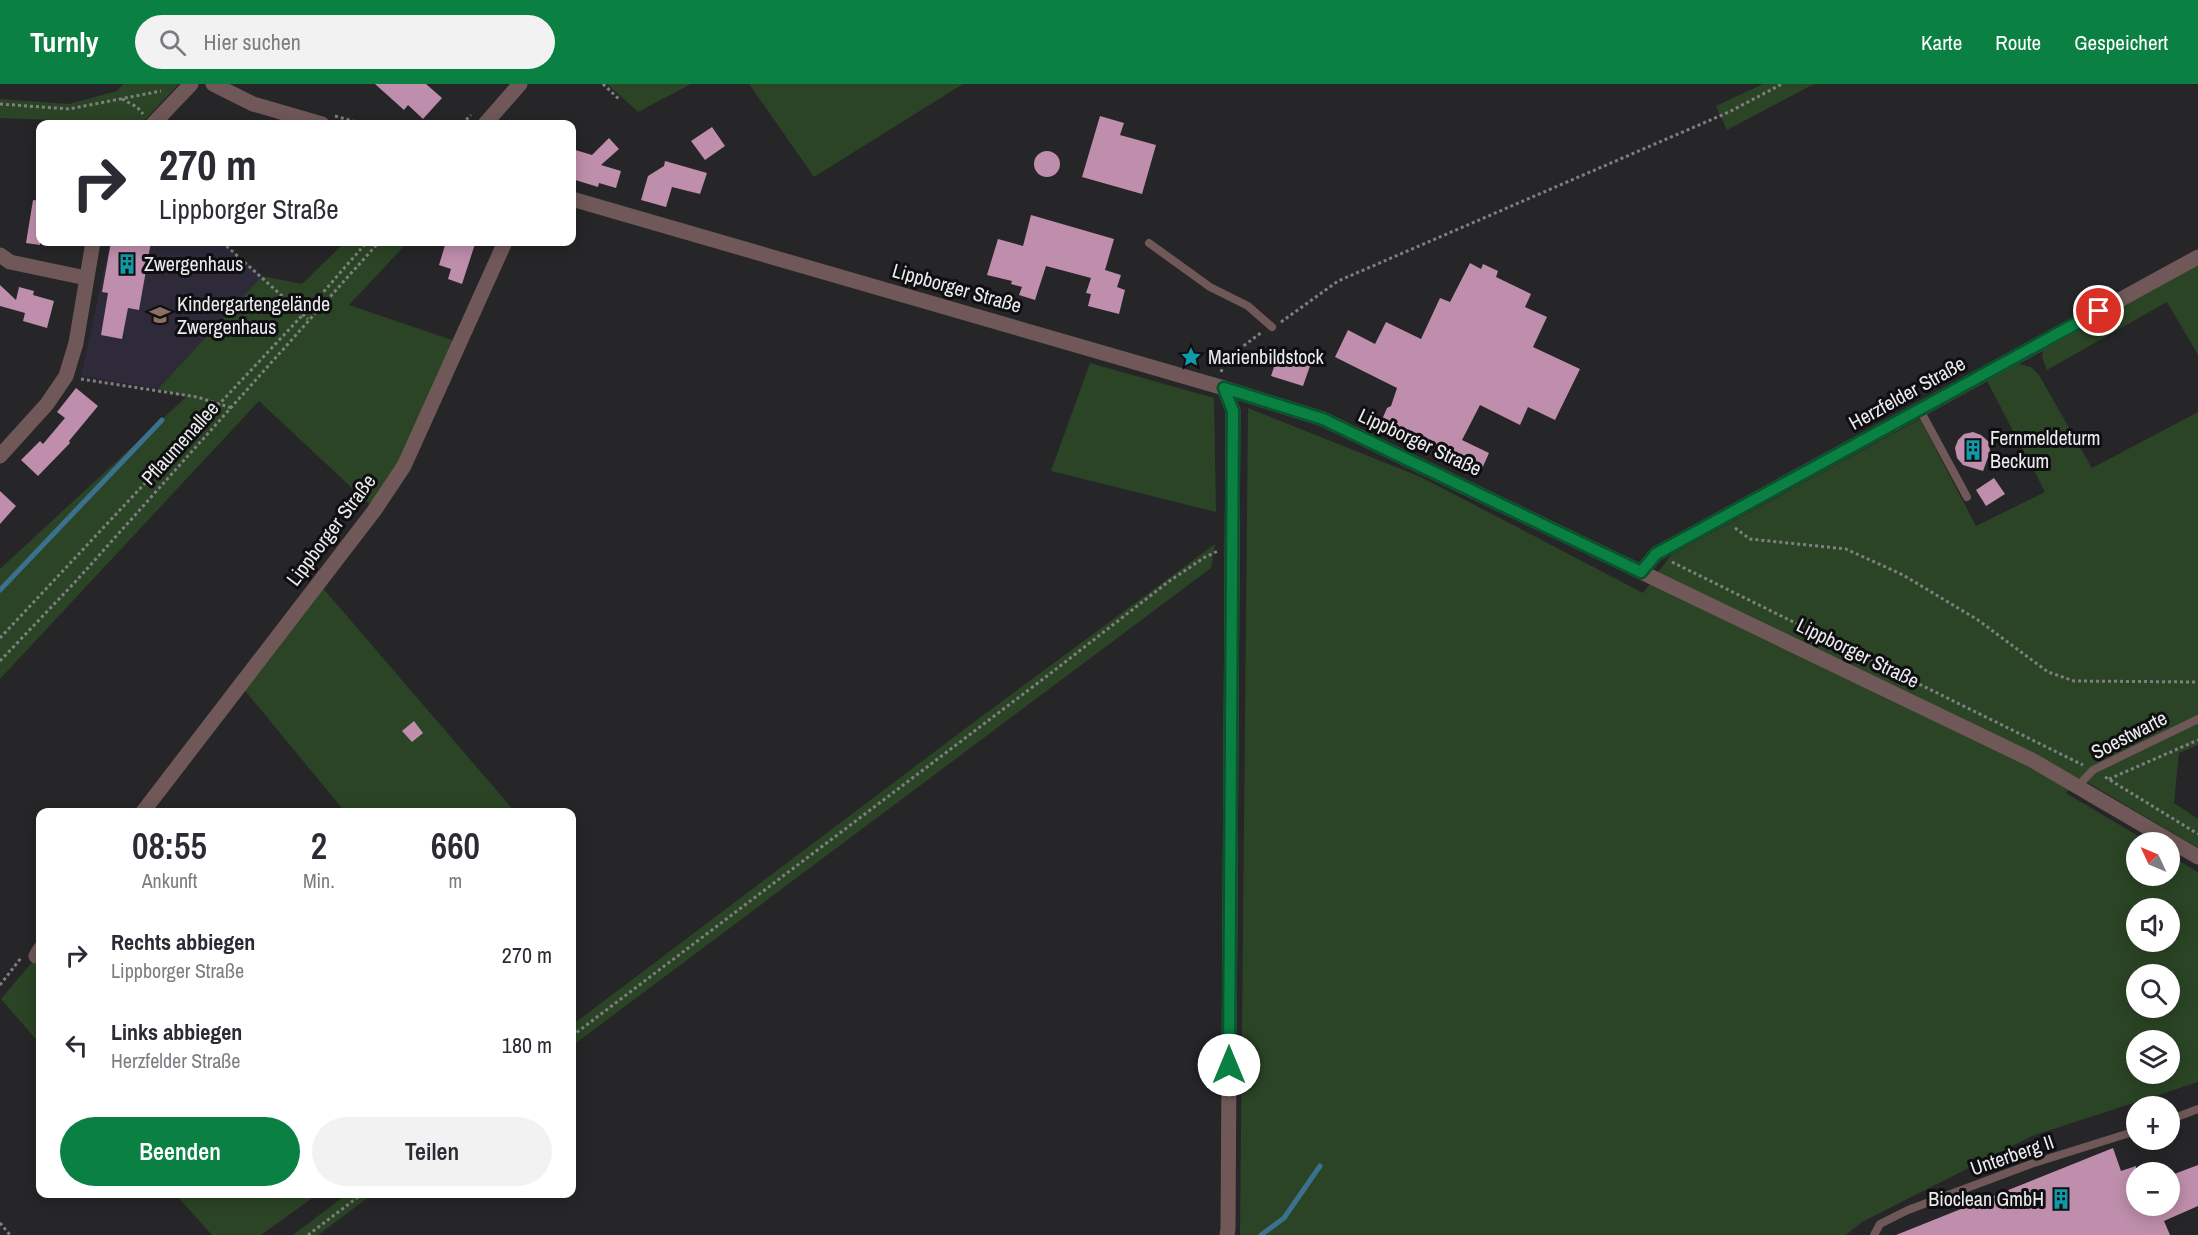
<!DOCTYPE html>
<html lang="de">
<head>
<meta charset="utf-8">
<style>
	:root { --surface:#fff; --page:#f2f2f3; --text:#2b2b33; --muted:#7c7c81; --accent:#0b8043 }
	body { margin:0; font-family:"Archivo Narrow",sans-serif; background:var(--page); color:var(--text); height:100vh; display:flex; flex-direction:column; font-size:22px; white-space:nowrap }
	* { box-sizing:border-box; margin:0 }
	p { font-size:20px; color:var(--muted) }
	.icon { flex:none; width:33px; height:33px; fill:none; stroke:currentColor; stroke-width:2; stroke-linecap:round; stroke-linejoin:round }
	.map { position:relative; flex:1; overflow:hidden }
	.drawer { position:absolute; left:36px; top:724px; width:540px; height:390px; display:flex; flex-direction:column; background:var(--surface); border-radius:12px; box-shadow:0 3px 15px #0003 }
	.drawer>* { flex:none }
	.top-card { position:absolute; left:36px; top:36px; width:540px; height:126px; border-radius:12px; box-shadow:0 3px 15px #0003; background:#fff; color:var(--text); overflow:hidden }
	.needle { width:39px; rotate:314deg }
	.fabs { position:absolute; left:2126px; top:748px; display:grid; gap:12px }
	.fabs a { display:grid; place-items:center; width:54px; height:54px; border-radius:50%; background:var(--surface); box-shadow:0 3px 15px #0003; font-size:30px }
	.pin { position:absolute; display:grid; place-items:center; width:51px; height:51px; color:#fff; margin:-26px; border:3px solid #fff; border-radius:50%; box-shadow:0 2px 6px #0007 }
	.me { position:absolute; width:66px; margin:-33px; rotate:0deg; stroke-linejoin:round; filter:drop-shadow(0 0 4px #0008) }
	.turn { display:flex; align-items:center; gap:21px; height:126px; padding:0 24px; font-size:27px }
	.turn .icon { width:78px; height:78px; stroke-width:2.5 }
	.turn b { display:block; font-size:42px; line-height:51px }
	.eta { display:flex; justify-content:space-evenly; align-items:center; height:102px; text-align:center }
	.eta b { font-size:36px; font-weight:600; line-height:42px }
	.primary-button { display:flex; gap:12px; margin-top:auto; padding:12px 24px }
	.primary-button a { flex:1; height:69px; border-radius:36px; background:var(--accent); color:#fff; font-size:24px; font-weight:600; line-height:69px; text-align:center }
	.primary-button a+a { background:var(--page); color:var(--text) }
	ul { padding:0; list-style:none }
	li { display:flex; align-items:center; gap:18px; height:90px; padding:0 24px }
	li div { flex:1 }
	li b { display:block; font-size:22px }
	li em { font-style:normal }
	header { display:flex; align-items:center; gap:36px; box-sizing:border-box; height:84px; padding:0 30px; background:var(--accent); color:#fff }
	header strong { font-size:28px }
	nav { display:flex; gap:33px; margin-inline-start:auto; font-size:21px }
	.search { width:420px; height:54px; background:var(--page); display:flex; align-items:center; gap:15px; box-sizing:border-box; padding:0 21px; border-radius:33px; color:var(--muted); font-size:22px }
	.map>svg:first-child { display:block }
	.education { fill:#2f2a3a }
	.green { fill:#2b4425; fill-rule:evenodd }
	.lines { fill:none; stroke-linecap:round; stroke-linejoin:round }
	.stream { stroke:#3b718e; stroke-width:5 }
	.building { fill:#bf8eac }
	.path { stroke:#7f7f81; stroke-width:3; stroke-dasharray:3 3; stroke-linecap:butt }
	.service { stroke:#715858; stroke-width:8 }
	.minor { stroke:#715858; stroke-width:15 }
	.tertiary { stroke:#715858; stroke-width:15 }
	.route-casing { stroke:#07532c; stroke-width:15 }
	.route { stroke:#0b8043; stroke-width:10 }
	.labels { text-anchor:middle; stroke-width:6; stroke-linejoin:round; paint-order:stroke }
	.poi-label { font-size:20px; fill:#ececee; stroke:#0f0e10; text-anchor:start }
	.street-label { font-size:20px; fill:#ececee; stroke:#0f0e10 }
</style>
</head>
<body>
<header>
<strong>Turnly</strong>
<div class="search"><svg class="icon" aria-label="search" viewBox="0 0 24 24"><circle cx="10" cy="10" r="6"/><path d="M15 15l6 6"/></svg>Hier suchen</div>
<nav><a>Karte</a><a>Route</a><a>Gespeichert</a></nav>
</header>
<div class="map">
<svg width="2198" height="1151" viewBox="0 0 2198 1151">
	<rect width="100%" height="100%" fill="#262528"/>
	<path class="education" d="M110 158H222L262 192 158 305 81 292Z"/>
	<path class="green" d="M123 0H179L141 40H86L82 37 0 34V15L69 20 117 7Z
		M607 0H691L638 28Z
		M749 0H963L814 93Z
		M1763 0H1814L1727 46 1716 22Z
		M345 158H408L349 221 458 258 402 379 369 420 259 317 0 595V485L186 313 158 305 262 192 302 200Z
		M2198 180V271L2167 218 2047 286 2042 273 2043 267Z
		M1090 279 1214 314 1216 428 1051 387Z
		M2019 280 2031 283 2039 291 2092 384 2198 328V661L2179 669 2174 719 2198 735V764L2080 694 2066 709 2150 759H2136V792H2169V771L2198 788V998L2032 1052 1862 1138 1846 1151H1240L1248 324 1421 393 1643 509 1671 471 1920 335 1976 442 2045 408 1987 297ZM2136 825H2169V858H2136ZM2136 891H2169V924H2136ZM2136 957H2169V990H2136Z
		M1215 460 1211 484 572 962V941L974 638Z
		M322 503 516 729H346L242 603Z
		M40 869V960L1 915Z
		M175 1110H318L261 1151H212Z
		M347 1110H373L318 1151H293Z"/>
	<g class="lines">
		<path class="stream" d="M0 506 162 336
			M1261 1151 1284 1134 1320 1082"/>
	</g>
	<path class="building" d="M375 0H426L442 14 423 35 408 21 404 26Z
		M1100 32 1124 39 1120 51 1156 61 1142 110 1082 93Z
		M712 43 725 62 705 76 691 57Z
		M609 54 619 65 601 81 621 87 616 104 599 99 598 103 572 95V65L592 71Z
		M1034 80a13 13 0 1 1 26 0a13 13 0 1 1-26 0Z
		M665 77 707 89 700 110 672 103 666 123 641 116 648 92 664 82Z
		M33 116 40 117V161L26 159Z
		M1031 131 1114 155 1105 186 1121 191 1117 203 1125 206 1119 230 1088 222 1091 210 1086 209 1091 194 1046 182 1035 216 1019 211 1022 203 1011 200 1012 197 987 191 998 155 1023 162Z
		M111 158H151L139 226 128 224 122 255 101 251 108 209 102 208Z
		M446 158H465L475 160 462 200 448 195 451 185 439 181Z
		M1470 179 1481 185 1483 180 1498 187 1496 193 1531 210 1525 223 1547 233 1533 263 1580 285 1555 336 1528 323 1520 341 1480 321 1462 356 1489 369 1481 387 1381 338 1387 324 1391 322 1397 304 1335 273 1348 246 1375 260 1386 238 1421 255 1440 214 1450 218Z
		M0 201 16 216 19 203 34 207 33 211 54 217 47 244 23 237 25 229 0 222Z
		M1279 268 1311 279 1303 302 1271 292Z
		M76 304 98 322 69 357 70 359 38 392 21 376 40 357 43 360 65 334 57 328Z
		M1973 348 1981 351 1989 358 1990 368 1983 387 1963 381 1957 374 1955 364 1958 356 1964 350Z
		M1994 394 2005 410 1986 422 1976 406Z
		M0 407 16 422 0 440Z
		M414 637 423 649 412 658 402 647Z
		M2113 1064 2121 1087 2136 1082V1122H2169V1092L2198 1081V1122L2164 1137 2170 1151H1896Z"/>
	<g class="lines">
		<path class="path" d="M603 0 620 16
			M122 15 137 23 143 30
			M0 20 69 25 161 7
			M335 32 363 40
			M462 40 471 31
			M222 158 308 235
			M1281 238 1338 197 1729 28 1782 0
			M1221 288 1226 275 1262 248
			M81 295 197 313 232 324
			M1735 444 1750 455 1846 465 1903 491 1978 536 2048 588 2074 597 2198 598
			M1672 478 2083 681
			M0 554 312 221 367 158
			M0 577 77 496 379 158
			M2105 693 2198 750
			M2109 695 2198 656
			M0 901 21 874
			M572 952 1051 589 1168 498 1205 473 1218 467
			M0 1139 10 1151
			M308 1151 362 1110"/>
		<path class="service" d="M1149 159 1210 203 1248 222 1272 243
			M1920 326 1967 413
			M2079 701 2093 686 2198 635
			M2169 1036 2198 1025
			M1874 1151 1880 1140 1908 1126 2031 1080 2136 1047"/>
		<path class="minor" d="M153 40 191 0
			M485 40 520 0
			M0 171 10 178 86 194
			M1224 304 1233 327 1228 1145 1227 1151
			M0 372 47 320 66 292 76 259 93 158
			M1641 488 1656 470 2198 173
			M142 729 374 427 404 382 505 158
			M36 872 40 865"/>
		<path class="tertiary" d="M213 0 253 20 322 40
			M572 115 1224 304 1323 335 2032 676 2198 773"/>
	</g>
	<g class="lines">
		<g class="route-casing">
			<path id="route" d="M1229 981 1233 327 1224 304 1323 335 1641 488 1656 470 2099 227"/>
		</g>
		<use href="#route" class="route"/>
	</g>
	<defs>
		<g id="building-bare" transform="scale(1.62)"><path d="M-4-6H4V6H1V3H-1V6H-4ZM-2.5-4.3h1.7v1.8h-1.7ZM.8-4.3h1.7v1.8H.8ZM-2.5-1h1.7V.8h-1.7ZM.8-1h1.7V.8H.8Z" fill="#0f9aa8" stroke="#0f0e10" stroke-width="2.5" paint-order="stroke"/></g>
		<g id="school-bare" transform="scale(1.62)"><path d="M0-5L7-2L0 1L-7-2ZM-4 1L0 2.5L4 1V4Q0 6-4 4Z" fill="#8d6e63" stroke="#0f0e10" stroke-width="2.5" paint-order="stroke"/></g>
		<g id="sight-bare" transform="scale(1.62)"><path d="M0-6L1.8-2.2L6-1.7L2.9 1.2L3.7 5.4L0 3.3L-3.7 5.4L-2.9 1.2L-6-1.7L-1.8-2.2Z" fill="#0f9aa8" stroke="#0f0e10" stroke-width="2.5" paint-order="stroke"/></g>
	</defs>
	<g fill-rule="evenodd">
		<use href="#building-bare" x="127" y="180"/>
		<use href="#school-bare" x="160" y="231"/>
		<use href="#sight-bare" x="1191" y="273"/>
		<use href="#building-bare" x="1973" y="366"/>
		<use href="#building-bare" x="2061" y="1115"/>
	</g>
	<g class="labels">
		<g class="poi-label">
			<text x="144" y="187">Zwergenhaus</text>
			<text x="177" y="227">Kindergartengelände<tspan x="177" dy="23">Zwergenhaus</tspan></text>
			<text x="1208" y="280">Marienbildstock</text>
			<text x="1990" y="361">Fernmeldeturm<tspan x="1990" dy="23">Beckum</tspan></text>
			<text x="2044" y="1122" text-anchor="end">Bioclean GmbH</text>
		</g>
		<g class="street-label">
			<text transform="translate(957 204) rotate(16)" y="7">Lippborger Straße</text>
			<text transform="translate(1907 309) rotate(-29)" y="7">Herzfelder Straße</text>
			<text transform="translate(1420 358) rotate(25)" y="7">Lippborger Straße</text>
			<text transform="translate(180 359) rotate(-48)" y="7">Pflaumenallee</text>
			<text transform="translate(331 446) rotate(-53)" y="7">Lippborger Straße</text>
			<text transform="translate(1858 569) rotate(26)" y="7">Lippborger Straße</text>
			<text transform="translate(2129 651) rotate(-27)" y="7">Soestwarte</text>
			<text transform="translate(2012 1071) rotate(-19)" y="7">Unterberg II</text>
		</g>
	</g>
</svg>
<div class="fabs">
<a><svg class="needle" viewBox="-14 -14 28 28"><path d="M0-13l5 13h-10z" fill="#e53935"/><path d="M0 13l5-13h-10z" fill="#7c7c81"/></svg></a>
<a><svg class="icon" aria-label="sound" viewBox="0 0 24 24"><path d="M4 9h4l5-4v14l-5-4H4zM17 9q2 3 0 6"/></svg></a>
<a><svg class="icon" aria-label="search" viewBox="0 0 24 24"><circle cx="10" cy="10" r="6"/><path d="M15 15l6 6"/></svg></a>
<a><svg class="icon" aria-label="layers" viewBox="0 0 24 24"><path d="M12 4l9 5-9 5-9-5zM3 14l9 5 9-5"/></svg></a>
<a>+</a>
<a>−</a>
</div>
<div class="pin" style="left:2099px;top:227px;background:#d93025"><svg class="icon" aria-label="arrive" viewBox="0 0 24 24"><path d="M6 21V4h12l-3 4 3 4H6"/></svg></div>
<svg class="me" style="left:1229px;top:981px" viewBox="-20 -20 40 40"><circle r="19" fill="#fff"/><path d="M0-13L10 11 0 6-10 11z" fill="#0b8043"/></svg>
<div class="top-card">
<div class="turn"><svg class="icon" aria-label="right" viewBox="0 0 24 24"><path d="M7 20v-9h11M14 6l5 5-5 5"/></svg><div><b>270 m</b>Lippborger Straße</div></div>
</div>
<section class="drawer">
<div class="eta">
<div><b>08:55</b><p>Ankunft</p></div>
<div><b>2</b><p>Min.</p></div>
<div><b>660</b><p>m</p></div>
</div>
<ul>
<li><svg class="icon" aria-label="right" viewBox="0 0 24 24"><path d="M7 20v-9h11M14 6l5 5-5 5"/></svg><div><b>Rechts abbiegen</b><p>Lippborger Straße</p></div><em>270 m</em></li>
<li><svg class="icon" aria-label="left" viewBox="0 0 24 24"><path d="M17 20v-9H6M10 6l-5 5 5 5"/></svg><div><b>Links abbiegen</b><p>Herzfelder Straße</p></div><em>180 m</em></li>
</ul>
<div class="primary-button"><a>Beenden</a><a>Teilen</a></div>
</section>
</div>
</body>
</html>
